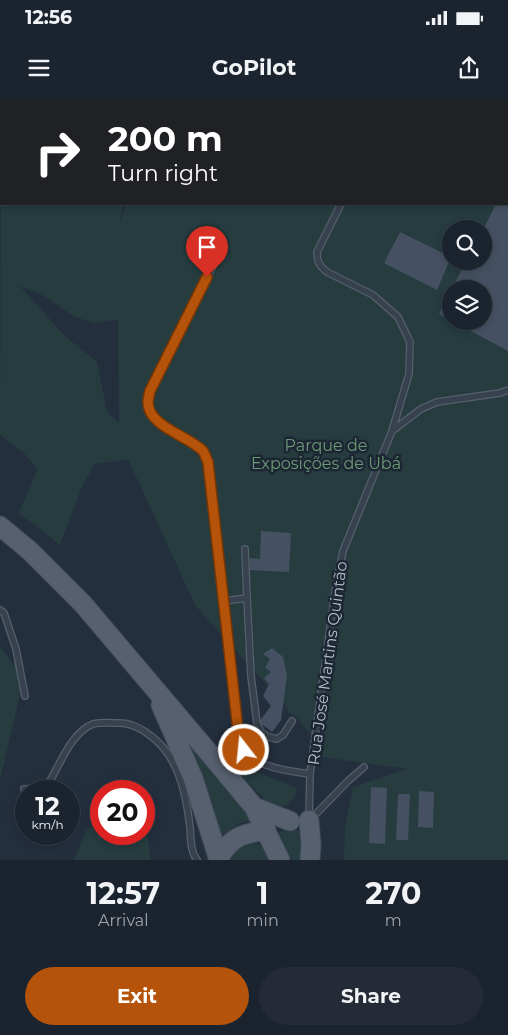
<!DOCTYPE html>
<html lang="en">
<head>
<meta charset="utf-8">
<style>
	:root { --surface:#1b232e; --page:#242b36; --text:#f1f3f6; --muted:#a0a4aa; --line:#39404a; --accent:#b45309 }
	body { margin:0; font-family:Montserrat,sans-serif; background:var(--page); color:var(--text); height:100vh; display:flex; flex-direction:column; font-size:19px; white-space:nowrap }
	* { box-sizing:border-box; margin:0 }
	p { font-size:16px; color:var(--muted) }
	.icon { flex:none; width:28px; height:28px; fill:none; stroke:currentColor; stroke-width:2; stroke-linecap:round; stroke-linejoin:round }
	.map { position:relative; height:760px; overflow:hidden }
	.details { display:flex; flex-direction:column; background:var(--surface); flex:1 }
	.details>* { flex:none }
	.banner { position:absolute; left:0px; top:0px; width:509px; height:105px; box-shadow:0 2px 8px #0003,0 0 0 1px var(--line); background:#202124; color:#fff; overflow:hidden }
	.controls { position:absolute; left:442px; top:120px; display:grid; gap:10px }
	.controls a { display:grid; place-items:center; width:50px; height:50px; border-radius:50%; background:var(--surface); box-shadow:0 2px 8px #0003,0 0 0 1px var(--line); font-size:25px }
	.speed { position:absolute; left:15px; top:680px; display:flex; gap:10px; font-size:25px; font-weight:700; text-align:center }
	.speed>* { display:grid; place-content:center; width:65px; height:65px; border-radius:50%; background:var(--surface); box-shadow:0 2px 8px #0003,0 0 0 1px var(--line); line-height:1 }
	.speed small { font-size:12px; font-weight:400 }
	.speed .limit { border:8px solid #d22; background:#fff; color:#111 }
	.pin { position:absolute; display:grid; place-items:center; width:42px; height:42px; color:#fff; margin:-51px -21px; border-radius:50% 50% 50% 0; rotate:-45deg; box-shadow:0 0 5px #0007 }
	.pin .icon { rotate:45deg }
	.me { position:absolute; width:55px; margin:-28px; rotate:344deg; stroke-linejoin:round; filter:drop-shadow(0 0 4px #0008) }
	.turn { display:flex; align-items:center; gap:18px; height:105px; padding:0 25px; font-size:22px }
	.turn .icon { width:65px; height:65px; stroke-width:2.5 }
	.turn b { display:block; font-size:35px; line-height:42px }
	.eta { display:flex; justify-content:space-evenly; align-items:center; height:85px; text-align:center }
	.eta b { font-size:30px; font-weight:700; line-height:35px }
	.action { display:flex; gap:10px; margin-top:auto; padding:10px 25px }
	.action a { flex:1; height:58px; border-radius:30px; background:var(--accent); color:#fff; font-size:20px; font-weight:700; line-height:58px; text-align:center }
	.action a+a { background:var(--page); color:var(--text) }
	.status { display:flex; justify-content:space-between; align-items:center; height:35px; padding:0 25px; background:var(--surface); direction:ltr }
	.status svg { height:14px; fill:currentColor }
	header { display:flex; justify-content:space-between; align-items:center; height:65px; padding:0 25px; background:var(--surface); font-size:22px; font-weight:700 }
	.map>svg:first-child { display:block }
	.green { fill:#263c3f; fill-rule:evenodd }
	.building { fill:#455162 }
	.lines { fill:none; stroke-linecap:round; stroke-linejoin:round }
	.service-casing { stroke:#565f6c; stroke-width:8 }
	.primary-casing { stroke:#414a57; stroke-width:21 }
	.service { stroke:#38414e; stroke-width:5.5 }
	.primary { stroke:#56606e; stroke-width:19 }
	.route-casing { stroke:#753606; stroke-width:12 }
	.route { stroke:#b45309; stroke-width:9 }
	.labels { text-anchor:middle; stroke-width:5; stroke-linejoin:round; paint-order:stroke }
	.park-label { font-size:16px; fill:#6b9a76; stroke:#1d2633 }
	.street-label { font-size:16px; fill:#b4bcc9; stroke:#1d2633 }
</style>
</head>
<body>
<div class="status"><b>12:56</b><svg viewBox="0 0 49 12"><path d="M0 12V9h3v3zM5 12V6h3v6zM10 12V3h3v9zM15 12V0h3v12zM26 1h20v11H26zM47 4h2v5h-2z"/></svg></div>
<header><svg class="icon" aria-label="menu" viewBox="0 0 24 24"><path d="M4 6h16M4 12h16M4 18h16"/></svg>GoPilot<svg class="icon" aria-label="share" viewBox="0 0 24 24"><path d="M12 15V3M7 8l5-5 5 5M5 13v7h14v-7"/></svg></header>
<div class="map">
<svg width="508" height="760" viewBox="0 0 508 760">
	<rect width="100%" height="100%" fill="#242f3e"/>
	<path class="green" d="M159 0H508V760H344L345 727 353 687 407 669 322 657 324 649 294 615 288 612V609L195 505 128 359 95 364 83 384 60 445 19 413 37 369 23 352 0 335 1 28V104H123L119 124 126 104H508V1H158ZM451 129H484V161H451ZM20 186 44 196 75 217 94 223 118 220 119 323 107 312 97 262 65 236ZM451 189H484V221H451Z
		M0 546 24 578 0 680Z
		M185 640 209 664 243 701 251 721 239 723 221 736 210 702Z
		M225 660 288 684 297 689C294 703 286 709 272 706Z
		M144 720H145L151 760H74L88 728 101 726V734H144Z
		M286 729H295L304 732V760H292L278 733Z
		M252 742C263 745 267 751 272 760H230C234 747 239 745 252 742Z"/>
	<path class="building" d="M496 104H508V251L452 221H484V189H452L466 161H484V128Z
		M400 132 451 157 437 190 384 163Z
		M451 190V221L439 214Z
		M261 431 291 433 289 472 249 470 250 458 260 459Z
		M272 548 283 557 287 575 281 620 272 632 259 622 271 606 263 596 269 584 264 578 271 572 265 568 270 559 263 554Z
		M371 687 387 688 385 744 369 743Z
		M419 691 434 692 433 728 418 727Z
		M398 694H410L408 740H396Z"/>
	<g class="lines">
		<g class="service-casing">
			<path id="service" d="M15 1 16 0
				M392 1 393 0
				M0 21 1 19
				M341 104 317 152C317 161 319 166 327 172L373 195 398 217 410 242 409 274 392 331
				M222 148 150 291C149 295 148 299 148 303 149 327 189 336 203 351 205 354 206 358 208 362L240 642C254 669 284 670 310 674
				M245 449 247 498
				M224 501 247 498 251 576 257 623 261 632 268 637 277 639 283 635 292 621
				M0 510 4 513 16 549 25 596
				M24 689C35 688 42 689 50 681 61 662 72 632 93 624 101 622 112 623 120 623 131 623 142 629 151 636 179 657 186 694 190 727 191 738 190 751 197 760
				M309 718 310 674 335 492 343 451 392 331 421 309 437 302 500 293 508 290
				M312 718 348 681 364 667"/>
		</g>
		<g class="primary-casing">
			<path id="primary" d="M0 426 30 451 83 504 215 660 254 707 280 760
				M161 605 193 678 219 760
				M254 707 290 721
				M309 720 311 745 310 760
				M218 759C231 737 241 734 266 730"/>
		</g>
		<use href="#service" class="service"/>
		<use href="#primary" class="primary"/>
	</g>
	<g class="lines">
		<g class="route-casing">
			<path id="route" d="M207 177 150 291C149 295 148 299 148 303 149 327 189 336 203 351 205 354 206 358 208 362L238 630 240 642 244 650"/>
		</g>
		<use href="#route" class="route"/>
	</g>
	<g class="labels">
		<g class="park-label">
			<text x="326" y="351">Parque de<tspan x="326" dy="18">Exposições de Ubá</tspan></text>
		</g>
		<g class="street-label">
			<text transform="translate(327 563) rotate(-82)" y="6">Rua José Martins Quintão</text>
		</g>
	</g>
</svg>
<div class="controls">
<a><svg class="icon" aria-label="search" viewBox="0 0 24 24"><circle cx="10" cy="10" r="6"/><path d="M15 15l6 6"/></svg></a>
<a><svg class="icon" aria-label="layers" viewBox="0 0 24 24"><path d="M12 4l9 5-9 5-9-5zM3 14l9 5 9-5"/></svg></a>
</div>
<div class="speed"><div>12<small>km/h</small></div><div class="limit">20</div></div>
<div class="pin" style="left:207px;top:177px;background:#d93025"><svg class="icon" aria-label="arrive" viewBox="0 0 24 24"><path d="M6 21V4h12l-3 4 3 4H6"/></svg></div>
<svg class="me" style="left:244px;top:650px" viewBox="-20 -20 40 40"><circle r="17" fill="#b45309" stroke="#fff" stroke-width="3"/><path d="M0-11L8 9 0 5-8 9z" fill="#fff"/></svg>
<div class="banner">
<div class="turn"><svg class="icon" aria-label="right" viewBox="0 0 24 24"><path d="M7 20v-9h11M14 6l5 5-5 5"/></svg><div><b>200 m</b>Turn right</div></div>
</div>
</div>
<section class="details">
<div class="eta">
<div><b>12:57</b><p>Arrival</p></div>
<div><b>1</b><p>min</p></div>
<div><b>270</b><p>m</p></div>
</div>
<div class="action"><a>Exit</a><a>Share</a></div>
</section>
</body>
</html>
